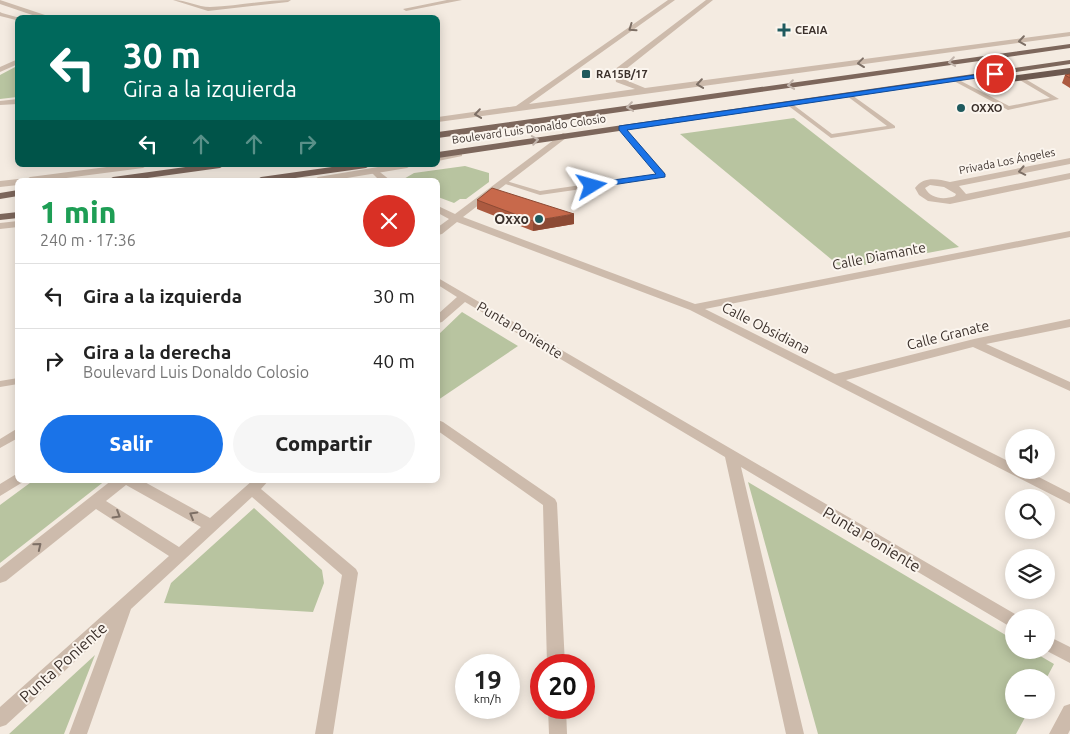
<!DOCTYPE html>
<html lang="es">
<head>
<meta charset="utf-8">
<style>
	:root { --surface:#fff; --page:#f6f6f6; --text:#222; --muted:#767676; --line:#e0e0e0; --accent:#1a73e8 }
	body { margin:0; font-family:Ubuntu,sans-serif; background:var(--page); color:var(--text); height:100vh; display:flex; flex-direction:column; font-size:19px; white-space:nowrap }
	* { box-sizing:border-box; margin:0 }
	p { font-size:16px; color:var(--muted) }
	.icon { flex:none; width:28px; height:28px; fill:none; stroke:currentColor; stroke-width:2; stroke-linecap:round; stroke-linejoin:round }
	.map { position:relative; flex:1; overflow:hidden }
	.panel { position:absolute; left:15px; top:178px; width:425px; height:305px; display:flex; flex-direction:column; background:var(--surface); border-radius:8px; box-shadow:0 2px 12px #0003 }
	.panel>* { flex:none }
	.banner { position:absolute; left:15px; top:15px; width:425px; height:152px; border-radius:8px; box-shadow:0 2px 12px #0003; background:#00695c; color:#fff; overflow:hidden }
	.tools { position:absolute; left:1005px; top:429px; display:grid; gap:10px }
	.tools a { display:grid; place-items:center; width:50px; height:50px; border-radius:50%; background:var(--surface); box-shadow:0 2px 12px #0003; font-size:25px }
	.speed { position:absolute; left:455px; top:654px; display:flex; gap:10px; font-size:25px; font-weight:700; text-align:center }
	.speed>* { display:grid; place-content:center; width:65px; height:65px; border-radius:50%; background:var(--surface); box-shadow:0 2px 12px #0003; line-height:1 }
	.speed small { font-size:12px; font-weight:400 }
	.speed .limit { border:8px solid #d22; background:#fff; color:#111 }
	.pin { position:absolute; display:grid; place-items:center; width:42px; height:42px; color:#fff; margin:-21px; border:2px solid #fff; border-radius:50%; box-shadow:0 1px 5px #0007 }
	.me { position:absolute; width:55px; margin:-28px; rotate:82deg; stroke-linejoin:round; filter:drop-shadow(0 0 4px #0008) }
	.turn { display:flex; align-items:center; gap:18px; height:105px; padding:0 25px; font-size:22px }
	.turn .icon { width:65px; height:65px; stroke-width:2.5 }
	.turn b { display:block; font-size:35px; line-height:42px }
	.lanes { display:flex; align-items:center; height:48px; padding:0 25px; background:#0003; justify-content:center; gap:25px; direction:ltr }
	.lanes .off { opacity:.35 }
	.round { display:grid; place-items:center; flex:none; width:52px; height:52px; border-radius:26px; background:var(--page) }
	.overview { display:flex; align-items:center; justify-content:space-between; height:85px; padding:0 25px }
	h1 { font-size:30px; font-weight:800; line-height:38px; color:#1e9e55 }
	.primary-button { display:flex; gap:10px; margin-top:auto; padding:10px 25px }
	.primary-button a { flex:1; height:58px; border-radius:30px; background:var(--accent); color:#fff; font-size:20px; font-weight:800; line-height:58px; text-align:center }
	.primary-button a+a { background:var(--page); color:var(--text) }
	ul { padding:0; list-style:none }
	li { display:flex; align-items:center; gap:15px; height:65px; padding:0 25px; border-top:1px solid var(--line) }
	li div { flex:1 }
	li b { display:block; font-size:19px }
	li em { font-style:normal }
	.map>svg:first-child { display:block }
	.green { fill:#b8c4a0 }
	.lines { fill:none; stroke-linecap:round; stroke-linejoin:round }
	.service { fill:#cdbbac; fill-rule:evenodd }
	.minor { fill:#cdbbac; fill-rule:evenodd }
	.tertiary { fill:#cdbbac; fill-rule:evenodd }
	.primary { fill:#7d675c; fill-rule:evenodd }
	.trunk { fill:#6c584f; fill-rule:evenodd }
	.wall { fill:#ac5a40 }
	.shaded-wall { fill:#8c4a34 }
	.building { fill:#c8694b; stroke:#8c4a34 }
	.oneway { stroke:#7d6f65 }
	.oneway2 { stroke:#c2b5ac }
	.route { fill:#1a73e8; stroke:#114b97 }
	.poi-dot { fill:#1f5a5e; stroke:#fbf5ee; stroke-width:2 }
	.labels { text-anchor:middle; stroke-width:4; stroke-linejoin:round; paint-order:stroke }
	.far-poi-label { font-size:11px; font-weight:bold; fill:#3b302b; stroke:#fbf5ee; text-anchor:start }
	.far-street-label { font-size:11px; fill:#3b302b; stroke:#fbf5ee }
	.poi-label { font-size:14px; font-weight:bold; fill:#3b302b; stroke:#fbf5ee; text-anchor:end }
	.street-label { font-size:14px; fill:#3b302b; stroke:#fbf5ee }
	.near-street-label { font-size:16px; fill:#3b302b; stroke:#fbf5ee }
</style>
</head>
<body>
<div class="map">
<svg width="1070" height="734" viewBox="0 0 1070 734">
	<rect width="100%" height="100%" fill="#f4ebe1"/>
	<path class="green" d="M17 66V97L0 99V75Z
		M794 118 959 247 843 269 680 134Z
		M465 166 489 173V182L466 199H460L454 203 438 197V180H402L414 173Z
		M462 312 518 346 438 400V335Z
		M34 480H106L0 563V505Z
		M748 482 1014 640V650H1030L1054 664 1046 679 1014 678V710H1029L1016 734H818Z
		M254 508 322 570 324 583 313 612 164 603 171 583Z
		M95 655 64 734H9Z"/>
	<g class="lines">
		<path class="service" d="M1018 77H1022L1059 99 1008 110 952 80 957 79 1009 106 1050 98 1018 79Z
			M849 93 895 126V128L831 138 786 104 791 103 832 134 887 126 847 96 846 95Z
			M622 126 624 127 665 173V177L540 195 499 182 503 180 540 191 657 174 620 129 619 128Z
			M18 378V384L0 387V381Z
			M18 428V438L0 448V439Z"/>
		<path class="minor" d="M0 0 51 17 52 18H41L0 4Z
			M173 0C186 0 198 7 210 7 238 6 264 0 291 0L288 2 208 11Z
			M447 0H462L406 11 403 9Z
			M668 0H675L529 104 635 89 616 82 614 70 706 0H713L621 73 623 79 645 88 1070 32V36L438 122V117L516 106Z
			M0 12 2 13 20 18H18V21L16 20 0 16Z
			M18 59V64L0 72V67Z
			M18 99V104L0 105V101Z
			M563 133 566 134V138L463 217 695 304 1070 231V237L705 309 835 374 974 339 1070 319V327L986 344 1070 382V391L973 347 846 380 1014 464V470H1025L1070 493V504L690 310 457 222 442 234 438 235V227L449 219 438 213V206L455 214Z
			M1070 158V164L959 186 966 194 1070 173V179L950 204 928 201 919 195 915 188C924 176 937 179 950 182ZM930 185 944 187 956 194 955 196C944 200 931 199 925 188Z
			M122 165H148L143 168 51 180H25L30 177Z
			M376 169 390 180H379L371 172Z
			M18 179 21 180H18V185L0 187V181Z
			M438 278 1020 617 1014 618V629L741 467 804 734H786L725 457 465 302 442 322 438 323V314L457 297 438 285Z
			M438 420 443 422 555 499 557 503 565 665H547L543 505 438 431Z
			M18 473V480H24L23 482 0 496V484Z
			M112 480H141L210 518 253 480H269L261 489 356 569 358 573 333 734H315L342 575 252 497 131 609 87 734H69L107 632 6 725 0 727V707L169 556 96 509 6 581 0 583V568ZM126 485 201 527 179 547 106 501Z
			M1046 635 1070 647V663L1045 650Z
			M1070 704V730L1068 734H1049L1064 706Z
			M548 708H566L567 734H549Z"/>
		<path class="tertiary" d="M459 151 462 152V156L438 161V155Z
			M390 165H412L407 168 335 180H313L318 177Z
			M18 221V227L0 229V223Z"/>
		<path class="primary" d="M1070 44V48L438 138V132Z
			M1070 60V64L438 158V152Z
			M200 165H225L220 168 133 180H108L113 177Z
			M346 165H371L366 168 281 180H256L261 177Z
			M18 190V196L0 199V193Z
			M18 212V218L0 220V214Z"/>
		<path class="trunk" d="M1070 68V74L1010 82 976 80 972 77 976 74 1010 76Z"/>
	</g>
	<path class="wall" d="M1070 74V88L1062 83 1065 75Z
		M477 200 574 224 533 231 477 209Z"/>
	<path class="shaded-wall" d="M574 214V224L533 231V221Z"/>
	<path class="building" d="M1070 74V78L1065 75Z
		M492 188 574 214 533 221 477 200Z"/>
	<defs><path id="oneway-chevron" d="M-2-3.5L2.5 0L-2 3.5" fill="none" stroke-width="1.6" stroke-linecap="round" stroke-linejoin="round" transform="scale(1.25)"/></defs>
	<g class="oneway">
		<use href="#oneway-chevron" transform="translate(632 28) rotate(145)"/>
		<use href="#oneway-chevron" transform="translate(1022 41) rotate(172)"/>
		<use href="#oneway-chevron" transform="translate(861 63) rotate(173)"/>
		<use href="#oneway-chevron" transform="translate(700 84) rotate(172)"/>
		<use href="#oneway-chevron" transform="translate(478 114) rotate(172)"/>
		<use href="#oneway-chevron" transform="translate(1022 171) rotate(169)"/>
		<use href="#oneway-chevron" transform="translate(117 515) rotate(31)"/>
		<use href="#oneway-chevron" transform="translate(193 515) rotate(-150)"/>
		<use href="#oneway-chevron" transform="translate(38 546) rotate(-39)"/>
	</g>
	<g class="oneway2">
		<use href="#oneway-chevron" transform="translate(952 62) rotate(172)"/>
		<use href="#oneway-chevron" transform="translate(791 85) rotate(172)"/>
		<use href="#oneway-chevron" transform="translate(630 107) rotate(172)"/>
		<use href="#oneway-chevron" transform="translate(535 140) rotate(-9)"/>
	</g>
	<path class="route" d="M995 72 998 74 997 75 627 130 665 174V177L592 188 588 186 592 183 656 174 619 130V126Z"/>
	<g class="poi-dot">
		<path d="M781.5 22.5h5v5h5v5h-5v5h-5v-5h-5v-5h5z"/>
		<rect x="581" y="69" width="10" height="10" rx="2.5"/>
		<circle cx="961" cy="108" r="5"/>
		<circle cx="539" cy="219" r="5"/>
	</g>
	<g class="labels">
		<g class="far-poi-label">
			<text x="795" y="34">CEAIA</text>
			<text x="596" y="78">RA15B/17</text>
			<text x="971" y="112">OXXO</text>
		</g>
		<g class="far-street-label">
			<text transform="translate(529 129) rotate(-8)" y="4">Boulevard Luis Donaldo Colosio</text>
			<text transform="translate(1007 161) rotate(-11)" y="4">Privada Los Ángeles</text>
		</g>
		<g class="poi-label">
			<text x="529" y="224">Oxxo</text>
		</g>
		<g class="street-label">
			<text transform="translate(879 256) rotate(-11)" y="5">Calle Diamante</text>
			<text transform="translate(766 328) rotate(27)" y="5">Calle Obsidiana</text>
			<text transform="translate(520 330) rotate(31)" y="5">Punta Poniente</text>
			<text transform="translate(948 335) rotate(-14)" y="5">Calle Granate</text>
		</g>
		<g class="near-street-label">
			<text transform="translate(872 539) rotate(31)" y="6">Punta Poniente</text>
			<text transform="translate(63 662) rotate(-42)" y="6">Punta Poniente</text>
		</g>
	</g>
</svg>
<div class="tools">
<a><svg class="icon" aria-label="sound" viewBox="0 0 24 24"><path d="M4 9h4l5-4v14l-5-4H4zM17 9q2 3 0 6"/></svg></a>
<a><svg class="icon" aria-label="search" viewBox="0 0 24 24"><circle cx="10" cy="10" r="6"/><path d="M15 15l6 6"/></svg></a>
<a><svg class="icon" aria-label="layers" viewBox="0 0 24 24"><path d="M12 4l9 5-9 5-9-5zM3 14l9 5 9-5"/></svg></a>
<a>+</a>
<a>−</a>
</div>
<div class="speed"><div>19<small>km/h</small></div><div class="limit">20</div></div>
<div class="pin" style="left:995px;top:74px;background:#d93025"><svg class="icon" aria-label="arrive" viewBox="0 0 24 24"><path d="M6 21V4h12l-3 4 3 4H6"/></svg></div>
<svg class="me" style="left:592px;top:186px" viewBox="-20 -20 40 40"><path d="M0-17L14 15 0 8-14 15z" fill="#1a73e8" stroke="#fff" stroke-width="4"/></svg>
<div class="banner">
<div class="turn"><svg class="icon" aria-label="left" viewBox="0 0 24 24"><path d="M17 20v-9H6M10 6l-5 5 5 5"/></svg><div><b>30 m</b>Gira a la izquierda</div></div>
<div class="lanes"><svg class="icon" aria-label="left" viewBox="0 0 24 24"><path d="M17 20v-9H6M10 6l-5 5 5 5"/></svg><svg class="icon off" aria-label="ahead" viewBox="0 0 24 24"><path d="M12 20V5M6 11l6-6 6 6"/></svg><svg class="icon off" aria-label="ahead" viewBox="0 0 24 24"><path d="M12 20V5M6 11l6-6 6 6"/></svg><svg class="icon off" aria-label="right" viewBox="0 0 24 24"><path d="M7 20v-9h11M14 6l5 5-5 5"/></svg></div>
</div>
<section class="panel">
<div class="overview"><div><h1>1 min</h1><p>240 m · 17:36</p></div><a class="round" style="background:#d93025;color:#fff"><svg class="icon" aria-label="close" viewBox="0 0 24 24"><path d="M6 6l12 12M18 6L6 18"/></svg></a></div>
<ul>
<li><svg class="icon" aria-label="left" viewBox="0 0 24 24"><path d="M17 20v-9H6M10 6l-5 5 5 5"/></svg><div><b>Gira a la izquierda</b></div><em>30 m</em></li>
<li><svg class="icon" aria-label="right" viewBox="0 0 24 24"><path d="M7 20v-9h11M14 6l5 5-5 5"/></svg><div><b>Gira a la derecha</b><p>Boulevard Luis Donaldo Colosio</p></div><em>40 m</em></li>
</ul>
<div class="primary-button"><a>Salir</a><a>Compartir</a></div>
</section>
</div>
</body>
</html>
